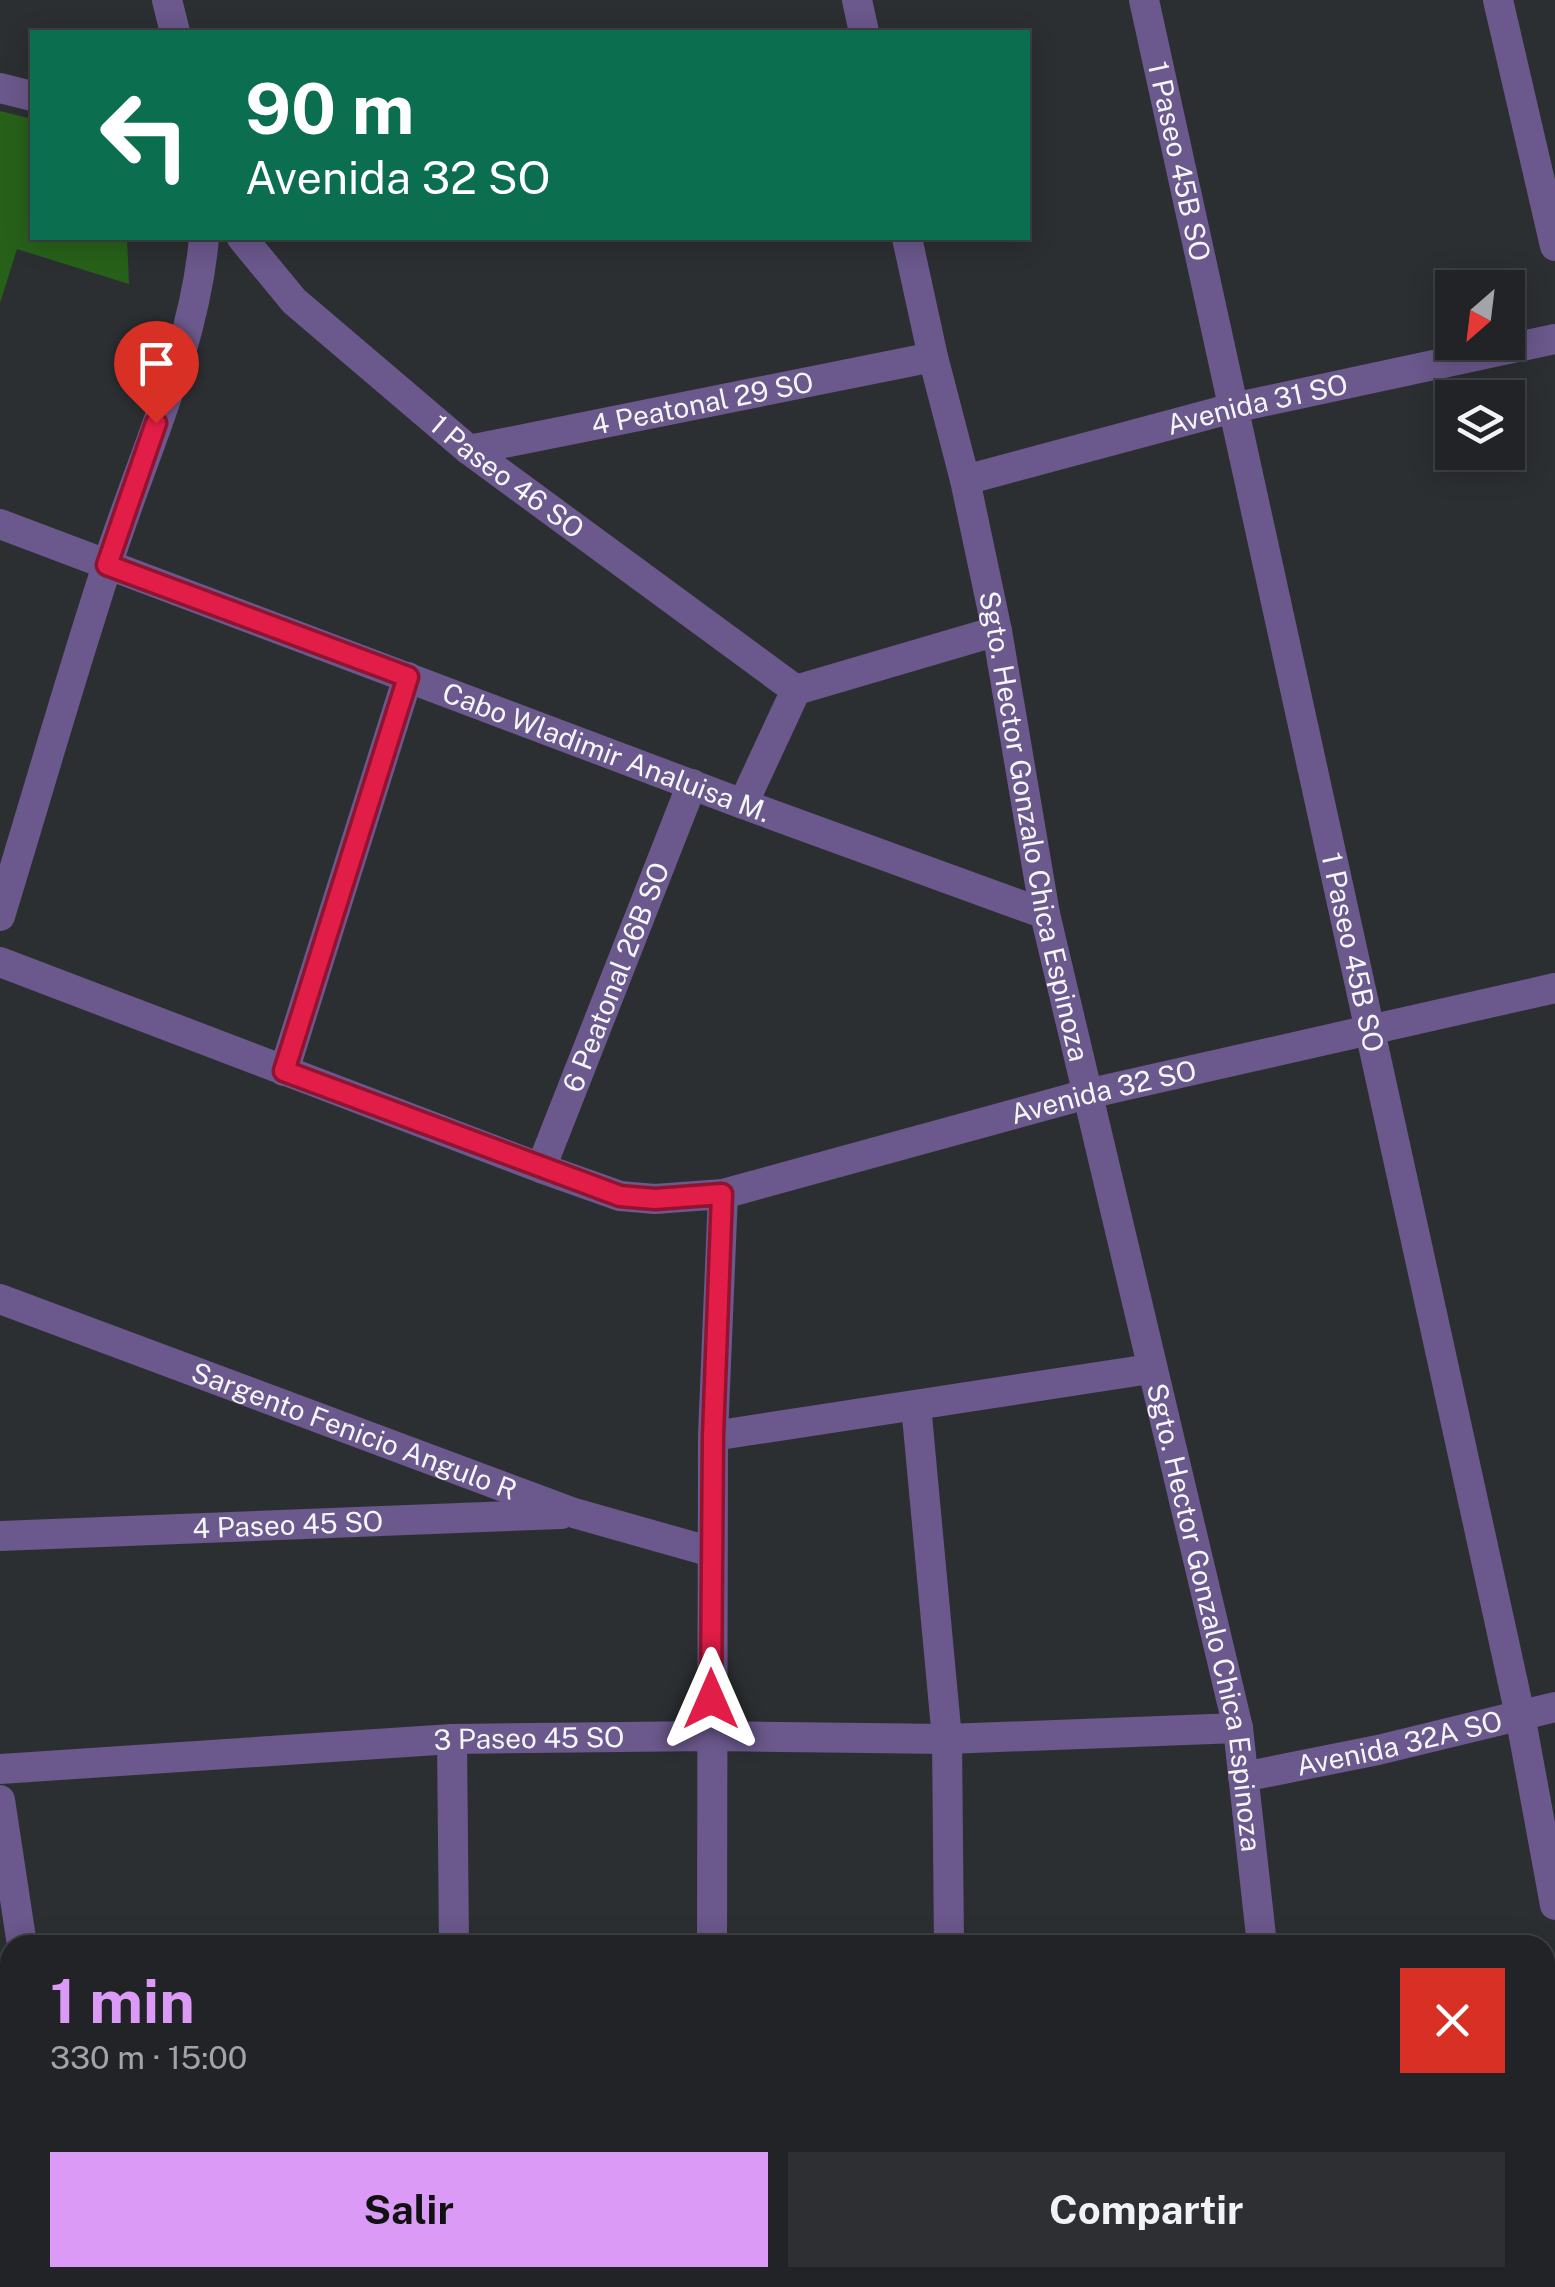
<!DOCTYPE html>
<html lang="es">
<head>
<meta charset="utf-8">
<style>
	:root { --surface:#212326; --page:#2d2f32; --text:#f1f3f6; --muted:#a2a4a7; --line:#3e4043; --accent:#da9af6 }
	body { margin:0; font-family:"Public Sans",sans-serif; background:var(--page); color:var(--text); height:100vh; display:flex; flex-direction:column; font-size:38px; white-space:nowrap }
	* { box-sizing:border-box; margin:0 }
	p { font-size:32px; color:var(--muted) }
	.icon { flex:none; width:55px; height:55px; fill:none; stroke:currentColor; stroke-width:2; stroke-linecap:round; stroke-linejoin:round }
	.map { position:relative; flex:1; overflow:hidden }
	.details { position:absolute; left:0px; top:1935px; width:1555px; height:352px; display:flex; flex-direction:column; background:var(--surface); border-radius:30px 30px 0 0; box-shadow:0 5px 25px #0003,0 0 0 2px var(--line) }
	.details>* { flex:none }
	.guide { position:absolute; left:30px; top:30px; width:1000px; height:210px; border-radius:0px; box-shadow:0 5px 25px #0003,0 0 0 2px var(--line); background:#0b6e4f; color:#fff; overflow:hidden }
	.needle { width:65px; rotate:208deg }
	.controls { position:absolute; left:1435px; top:270px; display:grid; gap:20px }
	.controls a { display:grid; place-items:center; width:90px; height:90px; border-radius:0px; background:var(--surface); box-shadow:0 5px 25px #0003,0 0 0 2px var(--line); font-size:50px }
	.pin { position:absolute; display:grid; place-items:center; width:85px; height:85px; color:#fff; margin:-102px -42px; border-radius:50% 50% 50% 0; rotate:-45deg; box-shadow:0 0 10px #0007 }
	.pin .icon { rotate:45deg }
	.me { position:absolute; width:110px; margin:-55px; rotate:0deg; stroke-linejoin:round; filter:drop-shadow(0 0 8px #0008) }
	.turn { display:flex; align-items:center; gap:35px; height:210px; padding:0 50px; font-size:45px }
	.turn .icon { width:130px; height:130px; stroke-width:2.5 }
	.turn b { display:block; font-size:70px; line-height:85px }
	.round { display:grid; place-items:center; flex:none; width:105px; height:105px; border-radius:0px; background:var(--page) }
	.headline { display:flex; align-items:center; justify-content:space-between; height:170px; padding:0 50px }
	h1 { font-size:60px; font-weight:700; line-height:75px; color:var(--accent) }
	.cta { display:flex; gap:20px; margin-top:auto; padding:20px 50px }
	.cta a { flex:1; height:115px; border-radius:0px; background:var(--accent); color:#111; font-size:40px; font-weight:700; line-height:115px; text-align:center }
	.cta a+a { background:var(--page); color:var(--text) }
	.map>svg:first-child { display:block }
	.green { fill:#276119 }
	.lines { fill:none; stroke-linecap:round; stroke-linejoin:round }
	.minor { stroke:#6b588c; stroke-width:30 }
	.route-casing { stroke:#92132f; stroke-width:25 }
	.route { stroke:#e11d48; stroke-width:18 }
	.labels { text-anchor:middle; stroke-width:10; stroke-linejoin:round; paint-order:stroke }
	.street-label { font-size:28px; fill:#f3f5f6; stroke:#161718 }
</style>
</head>
<body>
<div class="map">
<svg width="1555" height="2287" viewBox="0 0 1555 2287">
	<rect width="100%" height="100%" fill="#2c2f32"/>
	<path class="green" d="M0 111 32 119V238H127L129 284 17 249 0 303Z"/>
	<g class="lines">
		<g class="minor">
			<path d="M167 0 175 32"/>
			<path d="M857 0 864 32"/>
			<path id="s1" d="M1144 0 1520 1715 1555 1905"/>
			<path d="M1498 0 1555 246"/>
			<path d="M0 88 32 96"/>
			<path id="s2" d="M242 238 294 301 469 450 796 690"/>
			<path id="s3" d="M907 238 933 357 965 480 997 631 1045 914 1238 1728 1262 1945"/>
			<path id="s4" d="M469 450 933 357"/>
			<path id="s5" d="M965 480 1233 408 1555 339"/>
			<path id="s6" d="M0 524 743 804 1045 914"/>
			<path d="M743 804 796 690 997 631"/>
			<path d="M0 916C36 799 69 682 107 566 141 458 194 351 204 238"/>
			<path id="s7" d="M0 962 541 1168 620 1196 655 1199 723 1194 1087 1094 1555 988"/>
			<path d="M284 1071 408 677"/>
			<path id="s8" d="M541 1168 692 784"/>
			<path id="s9" d="M0 1299 574 1513 712 1552"/>
			<path d="M916 1405 947 1739 949 1945"/>
			<path d="M713 1436 1150 1369"/>
			<path id="s10" d="M0 1536 561 1514"/>
			<path d="M452 1739 454 1945"/>
			<path id="s11" d="M0 1769 452 1739 710 1736 947 1739 1238 1728"/>
			<path id="s12" d="M1243 1777 1378 1750 1555 1707"/>
			<path d="M0 1800 22 1945"/>
			<path d="M712 1945 713 1436 723 1194"/>
			<path d="M0 2055H10"/>
			<path d="M68 2278 69 2287"/>
			<path d="M312 2278V2287"/>
			<path d="M461 2278V2287"/>
			<path d="M959 2278V2287"/>
			<path d="M1300 2278 1301 2287"/>
			<path d="M711 2287V2278"/>
		</g>
	</g>
	<g class="lines">
		<g class="route-casing">
			<path id="route" d="M156 423 107 565 408 677 284 1071 620 1196 655 1199 722 1194 713 1436 711 1699"/>
		</g>
		<use href="#route" class="route"/>
	</g>
	<g class="labels">
		<g class="street-label">
			<text dy="10" stroke="none"><textPath href="#s1" startOffset="165">1 Paseo 45B SO</textPath></text>
			<text dy="10" stroke="none"><textPath href="#s4" startOffset="238">4 Peatonal 29 SO</textPath></text>
			<text dy="10" stroke="none"><textPath href="#s5" startOffset="302">Avenida 31 SO</textPath></text>
			<text dy="10" stroke="none"><textPath href="#s2" startOffset="358">1 Paseo 46 SO</textPath></text>
			<text dy="10" stroke="none"><textPath href="#s6" startOffset="648">Cabo Wladimir Analuisa M.</textPath></text>
			<text dy="10" stroke="none"><textPath href="#s3" startOffset="602">Sgto. Hector Gonzalo Chica Espinoza</textPath></text>
			<text dy="10" stroke="none"><textPath href="#s1" startOffset="975">1 Paseo 45B SO</textPath></text>
			<text dy="10" stroke="none"><textPath href="#s8" startOffset="205">6 Peatonal 26B SO</textPath></text>
			<text dy="10" stroke="none"><textPath href="#s7" startOffset="1160">Avenida 32 SO</textPath></text>
			<text dy="10" stroke="none"><textPath href="#s9" startOffset="378">Sargento Fenicio Angulo R</textPath></text>
			<text dy="10" stroke="none"><textPath href="#s10" startOffset="288">4 Paseo 45 SO</textPath></text>
			<text dy="10" stroke="none"><textPath href="#s3" startOffset="1412">Sgto. Hector Gonzalo Chica Espinoza</textPath></text>
			<text dy="10" stroke="none"><textPath href="#s11" startOffset="530">3 Paseo 45 SO</textPath></text>
			<text dy="10" stroke="none"><textPath href="#s12" startOffset="160">Avenida 32A SO</textPath></text>
		</g>
	</g>
</svg>
<div class="controls">
<a><svg class="needle" viewBox="-14 -14 28 28"><path d="M0-13l5 13h-10z" fill="#e53935"/><path d="M0 13l5-13h-10z" fill="#a2a4a7"/></svg></a>
<a><svg class="icon" aria-label="layers" viewBox="0 0 24 24"><path d="M12 4l9 5-9 5-9-5zM3 14l9 5 9-5"/></svg></a>
</div>
<div class="pin" style="left:156px;top:423px;background:#d93025"><svg class="icon" aria-label="arrive" viewBox="0 0 24 24"><path d="M6 21V4h12l-3 4 3 4H6"/></svg></div>
<svg class="me" style="left:711px;top:1699px" viewBox="-20 -20 40 40"><path d="M0-17L14 15 0 8-14 15z" fill="#e11d48" stroke="#fff" stroke-width="4"/></svg>
<div class="guide">
<div class="turn"><svg class="icon" aria-label="left" viewBox="0 0 24 24"><path d="M17 20v-9H6M10 6l-5 5 5 5"/></svg><div><b>90 m</b>Avenida 32 SO</div></div>
</div>
<section class="details">
<div class="headline"><div><h1>1 min</h1><p>330 m · 15:00</p></div><a class="round" style="background:#d93025;color:#fff"><svg class="icon" aria-label="close" viewBox="0 0 24 24"><path d="M6 6l12 12M18 6L6 18"/></svg></a></div>
<div class="cta"><a>Salir</a><a>Compartir</a></div>
</section>
</div>
</body>
</html>
